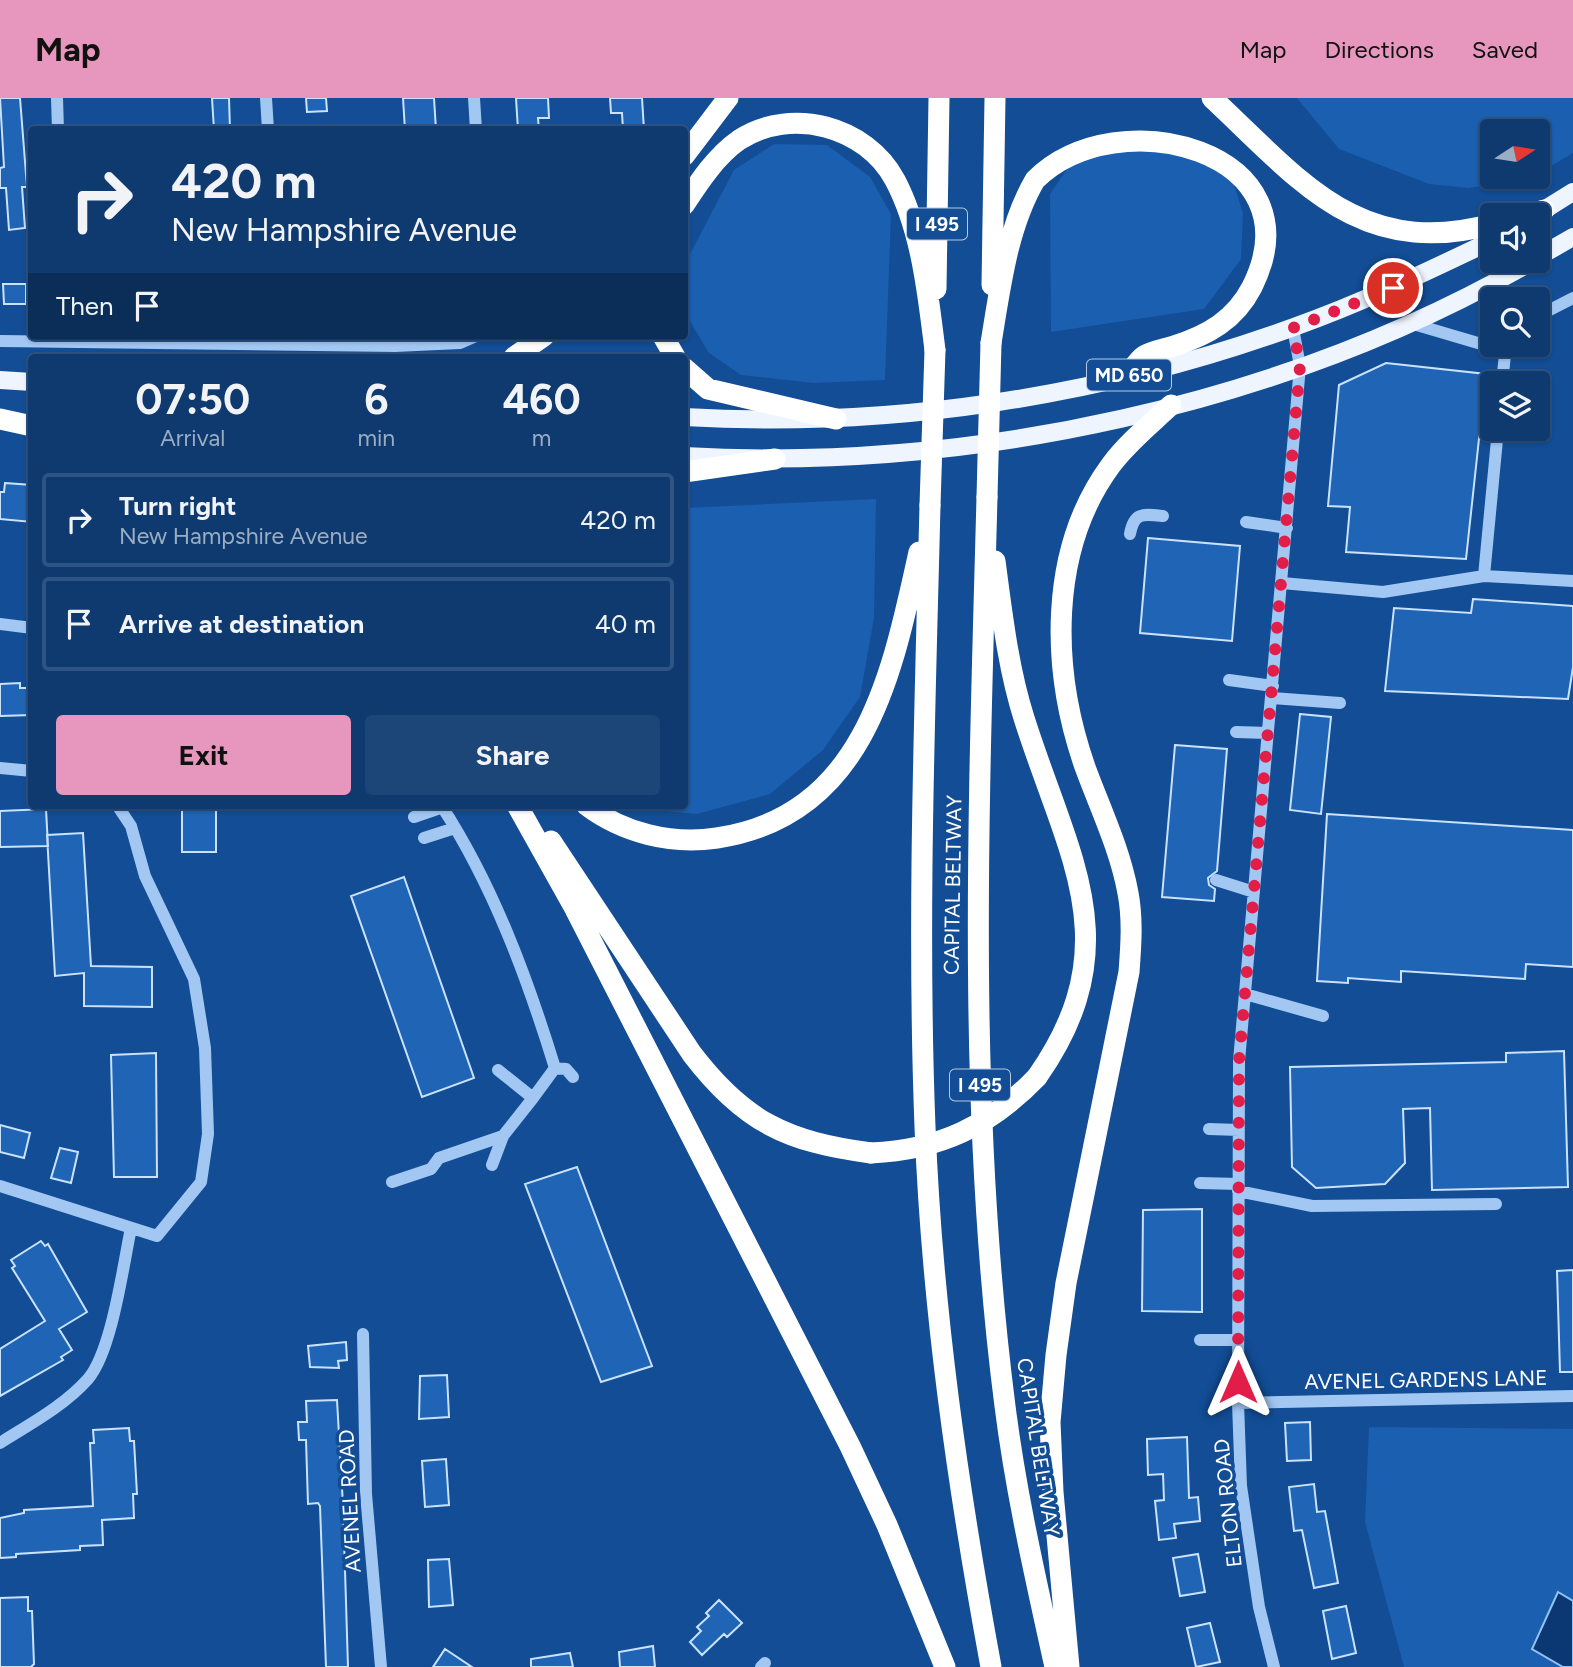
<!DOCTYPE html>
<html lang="en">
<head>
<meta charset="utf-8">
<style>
	:root { --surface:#0e3a70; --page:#1c4578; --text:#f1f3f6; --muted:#9badc3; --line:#2e5483; --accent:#e797bd }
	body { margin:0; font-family:Figtree,sans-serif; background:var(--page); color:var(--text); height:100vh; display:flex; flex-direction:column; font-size:26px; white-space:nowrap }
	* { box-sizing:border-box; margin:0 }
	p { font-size:23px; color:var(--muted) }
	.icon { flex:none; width:38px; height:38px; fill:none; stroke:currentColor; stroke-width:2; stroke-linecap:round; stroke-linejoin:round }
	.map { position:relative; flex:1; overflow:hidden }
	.sheet { position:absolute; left:28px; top:256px; width:660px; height:455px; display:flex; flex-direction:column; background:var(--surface); border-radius:7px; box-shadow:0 2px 5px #0004,0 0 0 2px var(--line) }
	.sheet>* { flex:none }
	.top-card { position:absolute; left:28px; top:28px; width:660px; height:214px; border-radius:7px; box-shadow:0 2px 5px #0004,0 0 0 2px var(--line); background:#0e3a70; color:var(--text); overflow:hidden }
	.needle { width:46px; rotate:78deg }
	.fabs { position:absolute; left:1480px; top:21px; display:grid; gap:14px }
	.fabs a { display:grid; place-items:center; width:70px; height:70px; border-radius:7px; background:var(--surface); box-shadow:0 2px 5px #0004,0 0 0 2px var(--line); font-size:35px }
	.pin { position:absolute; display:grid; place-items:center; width:60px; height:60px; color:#fff; margin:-30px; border:4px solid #fff; border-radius:50%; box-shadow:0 2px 7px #0007 }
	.me { position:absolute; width:77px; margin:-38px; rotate:0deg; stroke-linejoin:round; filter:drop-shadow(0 0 5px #0008) }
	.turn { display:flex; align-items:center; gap:24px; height:147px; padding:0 28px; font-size:32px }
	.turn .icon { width:91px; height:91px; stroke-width:2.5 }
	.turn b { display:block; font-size:49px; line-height:60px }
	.then { display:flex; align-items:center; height:66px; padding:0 28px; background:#0003; gap:14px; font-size:26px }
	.eta { display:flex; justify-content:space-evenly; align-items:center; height:119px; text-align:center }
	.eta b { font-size:42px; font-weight:700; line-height:49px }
	.cta { display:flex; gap:14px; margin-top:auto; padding:14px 28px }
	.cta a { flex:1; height:80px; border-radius:7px; background:var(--accent); color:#111; font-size:28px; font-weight:700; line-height:80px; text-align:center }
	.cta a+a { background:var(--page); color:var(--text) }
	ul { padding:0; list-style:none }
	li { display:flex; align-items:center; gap:21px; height:94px; margin:0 14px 10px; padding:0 14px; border:4px solid var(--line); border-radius:7px }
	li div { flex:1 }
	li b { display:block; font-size:26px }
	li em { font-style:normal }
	header { display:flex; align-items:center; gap:42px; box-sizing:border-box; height:98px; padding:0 35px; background:var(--accent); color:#111 }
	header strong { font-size:33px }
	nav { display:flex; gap:38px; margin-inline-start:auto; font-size:24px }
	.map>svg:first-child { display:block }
	.green { fill:#1a5fb0 }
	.water { fill:#0b3872; stroke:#94c2f6; stroke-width:2 }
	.building { fill:#2064b5; stroke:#cae2fd; stroke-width:2 }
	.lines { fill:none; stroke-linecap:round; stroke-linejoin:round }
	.minor { stroke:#a2c7f3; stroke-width:12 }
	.major { stroke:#eef5ff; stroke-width:18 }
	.highway { stroke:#fff; stroke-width:21 }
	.highway-bridge { stroke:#fff; stroke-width:21 }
	.route { stroke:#e11d48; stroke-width:12; stroke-dasharray:0 21.6 }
	.labels { text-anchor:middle; stroke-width:7; stroke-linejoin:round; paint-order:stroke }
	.shield { fill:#124d95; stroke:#b8cadf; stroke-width:2 }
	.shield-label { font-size:19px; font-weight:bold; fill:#fff }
	.street-label { font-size:21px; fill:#fff; stroke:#124d95 }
</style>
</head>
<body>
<header>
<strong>Map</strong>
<nav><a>Map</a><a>Directions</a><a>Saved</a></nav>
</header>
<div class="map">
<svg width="1573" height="1569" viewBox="0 0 1573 1569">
	<rect width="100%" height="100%" fill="#124d95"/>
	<path class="green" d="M1297 0H1573V55L1538 76V33H1493V79H1534L1469 90 1429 86 1339 51Z
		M1156 34 1230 74 1243 115 1241 161 1204 211 1051 234 1050 96 1072 64Z
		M774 46 827 47 870 79 891 116 885 282 814 285 741 277 709 255 684 213V181L690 156 734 72Z
		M876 401 874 520 860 599 823 652 770 696 697 716 643 711 636 707H684V410Z
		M1369 1329 1573 1331V1569H1404L1365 1424Z"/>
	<path class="water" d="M1558 1494 1573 1503V1569H1563L1532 1551Z"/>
	<path class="building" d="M0 0H20L27 89H22L25 130 9 132 6 90H0V70L4 69Z
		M212 0H229L230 32H214Z
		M306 0H326L327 13 307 14Z
		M403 0H434L436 32H405Z
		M516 0H548L549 20H538L539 32H518Z
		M610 0H642L644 32H623L622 15H611Z
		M3 186H26V206H4Z
		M1386 265 1486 276 1466 461 1346 454 1350 409 1328 408 1339 287Z
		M5 385 32 387V424L0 421V394H4Z
		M1148 440 1240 448 1232 543 1140 535Z
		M1473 501 1573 508V569L1568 601 1385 593 1394 510 1471 515Z
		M20 585V590H32V617L0 618V586Z
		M1300 616 1331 619 1321 716 1290 712Z
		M1175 647 1227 651 1217 773 1208 780 1209 787 1215 791 1214 803 1162 799Z
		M182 707H216V754H182Z
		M46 711 48 748 0 749V713Z
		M1327 716 1573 732V869L1526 866 1525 881 1401 873V884L1348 880V885L1317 883Z
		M83 735 91 868 152 869V909L84 908V875L55 878 47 737Z
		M404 779 474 980 422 999 351 798Z
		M1564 953 1568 1089 1432 1092 1430 1010 1403 1011 1405 1065 1385 1086 1316 1090 1292 1069 1290 969 1506 964V955Z
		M156 955 157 1079H114L111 957Z
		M0 1027 30 1035 24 1060 0 1054Z
		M60 1050 78 1054 71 1085 51 1080Z
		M577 1069 652 1268 601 1284 525 1086Z
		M1202 1111V1214L1142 1213 1143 1112Z
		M41 1143 45 1148 48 1146 87 1214 59 1231 72 1252 61 1259 63 1262 0 1298V1251L45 1223 12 1170 15 1168 11 1162Z
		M1573 1172V1274H1560L1557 1173Z
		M346 1244 347 1262 338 1263 339 1270 310 1269 308 1248Z
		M447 1277 449 1319 419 1321 420 1278Z
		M337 1302 343 1407 348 1569H326L320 1408 318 1405 308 1406 306 1342H299L298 1324H307L306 1303Z
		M1310 1324 1311 1362 1287 1363 1285 1325Z
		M129 1330 130 1343H134L137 1396H133L134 1420 102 1422 103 1447 80 1448V1452L16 1456V1459L0 1460V1420L24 1415V1412L93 1408 90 1345H94L93 1332Z
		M1187 1339 1189 1400 1198 1399 1200 1423 1174 1426 1176 1440 1159 1442 1155 1403 1164 1402 1163 1376 1148 1377 1147 1341Z
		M446 1361 449 1407 425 1409 422 1363Z
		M1314 1386 1317 1414 1325 1413 1338 1485 1314 1490 1302 1432 1294 1433 1289 1389Z
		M1198 1456 1205 1494 1180 1498 1173 1460Z
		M449 1461 453 1507 429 1509 428 1462Z
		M28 1499V1513H32L34 1566 31 1569H0V1500Z
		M719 1502 742 1525 727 1539 724 1536 702 1557 690 1544 701 1533 697 1529 709 1518 706 1515Z
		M1346 1508 1356 1555 1332 1561 1323 1513Z
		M1210 1525 1220 1564 1196 1569 1187 1530Z
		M653 1548 655 1569H620L619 1554Z
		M445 1551 472 1569H433Z
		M570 1555 573 1569H531V1561Z"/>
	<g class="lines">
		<path class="minor" d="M57 0 58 32
			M266 0 268 32
			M474 0 476 32
			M1538 218 1573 200
			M1410 225 1505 253
			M0 243 395 248 460 245 476 238
			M1502 285 1506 247
			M1246 424 1287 430
			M1130 436C1134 414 1143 416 1163 418
			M1484 478 1573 483
			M1282 485 1383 494 1484 478 1498 331
			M0 526 32 530
			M1229 582 1273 588
			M1272 600 1340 605
			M1236 634 1268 635
			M0 670 32 673
			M441 707C493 787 527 879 555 970
			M414 719 443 709
			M424 740 455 730
			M1216 782 1254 794
			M1245 896 1323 918
			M555 970 566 971 573 979
			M498 972 533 1000 555 970
			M1209 1031 1239 1032
			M492 1067 503 1038 533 1000
			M392 1084 431 1071 439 1060 503 1038
			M1200 1085 1238 1086
			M0 1088 157 1138 201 1084 208 1036 205 950 194 881 145 778 131 728 117 707
			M1238 1093 1312 1108 1496 1106
			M363 1236 366 1396 381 1569
			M1200 1242H1238
			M1238 1305 1573 1298
			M0 1345C30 1326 64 1308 88 1281 112 1253 123 1168 131 1130
			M761 1569 765 1565
			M1274 1569 1259 1509 1241 1388 1238 1305 1239 963 1300 268 1293 230"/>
		<path class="major" d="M1536 117 1573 94
			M1538 159 1573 139
			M0 282 32 284
			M684 319C890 331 1101 299 1294 229 1362 205 1428 173 1493 142
			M684 358C971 374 1283 307 1533 163"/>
		<path class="highway" d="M1212 0C1300 82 1359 162 1493 126
			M684 58 728 0
			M684 107C699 84 716 58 739 42 791 8 866 28 895 82 922 133 928 197 935 252
			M1526 117 1544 112
			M992 187 995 0
			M936 191 939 0
			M663 238 675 259
			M991 245C1000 191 1007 130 1035 82 1117 0 1320 53 1252 189 1235 222 1208 237 1174 248 1165 251 1152 253 1144 258 1138 262 1132 272 1127 278
			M514 259 544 238
			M684 270 708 291 836 321
			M0 321 32 328
			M684 374 775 361
			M987 399C979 703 966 1006 1005 1308 1016 1396 1036 1482 1055 1569
			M930 407C925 614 917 822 925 1029 932 1210 958 1390 991 1569
			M995 463C1002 515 1008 570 1024 620 1067 757 1131 845 1037 979
			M517 707 573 807 850 1348 887 1427 945 1569
			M586 707C623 735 671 747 717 740 865 718 892 576 919 454
			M551 743 692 956C744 1024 787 1044 871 1055
			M1069 1569 1053 1394 1050 1324 1056 1257 1066 1185 1129 874C1131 848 1133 821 1128 795 1120 751 1100 710 1085 669 1051 572 1048 452 1111 367 1128 344 1151 326 1171 307"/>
		<path class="highway-bridge" d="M987 399 991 245
			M930 407 935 252
			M871 1055C939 1052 990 1028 1037 979"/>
	</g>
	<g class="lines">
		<path class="route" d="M1238 1284 1239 963 1300 268 1293 230 1393 190"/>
	</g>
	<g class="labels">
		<g class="shield">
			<rect x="907" y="110.5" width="60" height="31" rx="5"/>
			<rect x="1087" y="261.5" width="84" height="31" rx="5"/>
			<rect x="950" y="971.5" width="60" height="31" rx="5"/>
		</g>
		<g class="shield-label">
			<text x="937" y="133">I 495</text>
			<text x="1129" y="284">MD 650</text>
			<text x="980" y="994">I 495</text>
		</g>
		<g class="street-label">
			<text transform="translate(953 787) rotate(-89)" y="7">CAPITAL BELTWAY</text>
			<text transform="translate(1426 1282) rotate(-1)" y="7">AVENEL GARDENS LANE</text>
			<text transform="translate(1038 1349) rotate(81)" y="7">CAPITAL BELTWAY</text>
			<text transform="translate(350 1403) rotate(-93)" y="7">AVENEL ROAD</text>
			<text transform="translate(1228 1405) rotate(-96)" y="7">ELTON ROAD</text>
		</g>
	</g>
</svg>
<div class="fabs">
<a><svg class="needle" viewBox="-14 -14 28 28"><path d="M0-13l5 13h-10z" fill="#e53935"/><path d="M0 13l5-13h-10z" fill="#9badc3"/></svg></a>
<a><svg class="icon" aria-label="sound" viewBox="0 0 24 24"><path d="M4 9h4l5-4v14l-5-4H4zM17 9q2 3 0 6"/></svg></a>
<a><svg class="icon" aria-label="search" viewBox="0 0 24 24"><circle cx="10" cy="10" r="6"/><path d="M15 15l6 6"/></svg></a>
<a><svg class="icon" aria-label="layers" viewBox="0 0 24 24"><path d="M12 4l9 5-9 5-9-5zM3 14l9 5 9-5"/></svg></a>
</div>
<div class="pin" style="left:1393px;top:190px;background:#d93025"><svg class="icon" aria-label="arrive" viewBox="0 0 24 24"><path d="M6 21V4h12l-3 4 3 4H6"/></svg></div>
<svg class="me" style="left:1238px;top:1284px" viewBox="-20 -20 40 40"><path d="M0-17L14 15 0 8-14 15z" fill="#e11d48" stroke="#fff" stroke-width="4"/></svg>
<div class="top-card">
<div class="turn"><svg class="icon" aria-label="right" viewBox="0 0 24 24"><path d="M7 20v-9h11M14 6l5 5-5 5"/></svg><div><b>420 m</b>New Hampshire Avenue</div></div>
<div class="then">Then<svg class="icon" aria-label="arrive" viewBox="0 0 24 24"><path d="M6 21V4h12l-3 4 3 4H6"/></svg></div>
</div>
<section class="sheet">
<div class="eta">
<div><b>07:50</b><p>Arrival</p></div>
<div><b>6</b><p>min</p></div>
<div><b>460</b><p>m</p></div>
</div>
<ul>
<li><svg class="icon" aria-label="right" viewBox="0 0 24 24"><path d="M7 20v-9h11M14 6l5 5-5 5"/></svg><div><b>Turn right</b><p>New Hampshire Avenue</p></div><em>420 m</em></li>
<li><svg class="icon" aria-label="arrive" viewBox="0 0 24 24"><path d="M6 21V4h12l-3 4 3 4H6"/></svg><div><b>Arrive at destination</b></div><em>40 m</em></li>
</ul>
<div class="cta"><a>Exit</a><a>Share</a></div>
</section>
</div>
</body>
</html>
